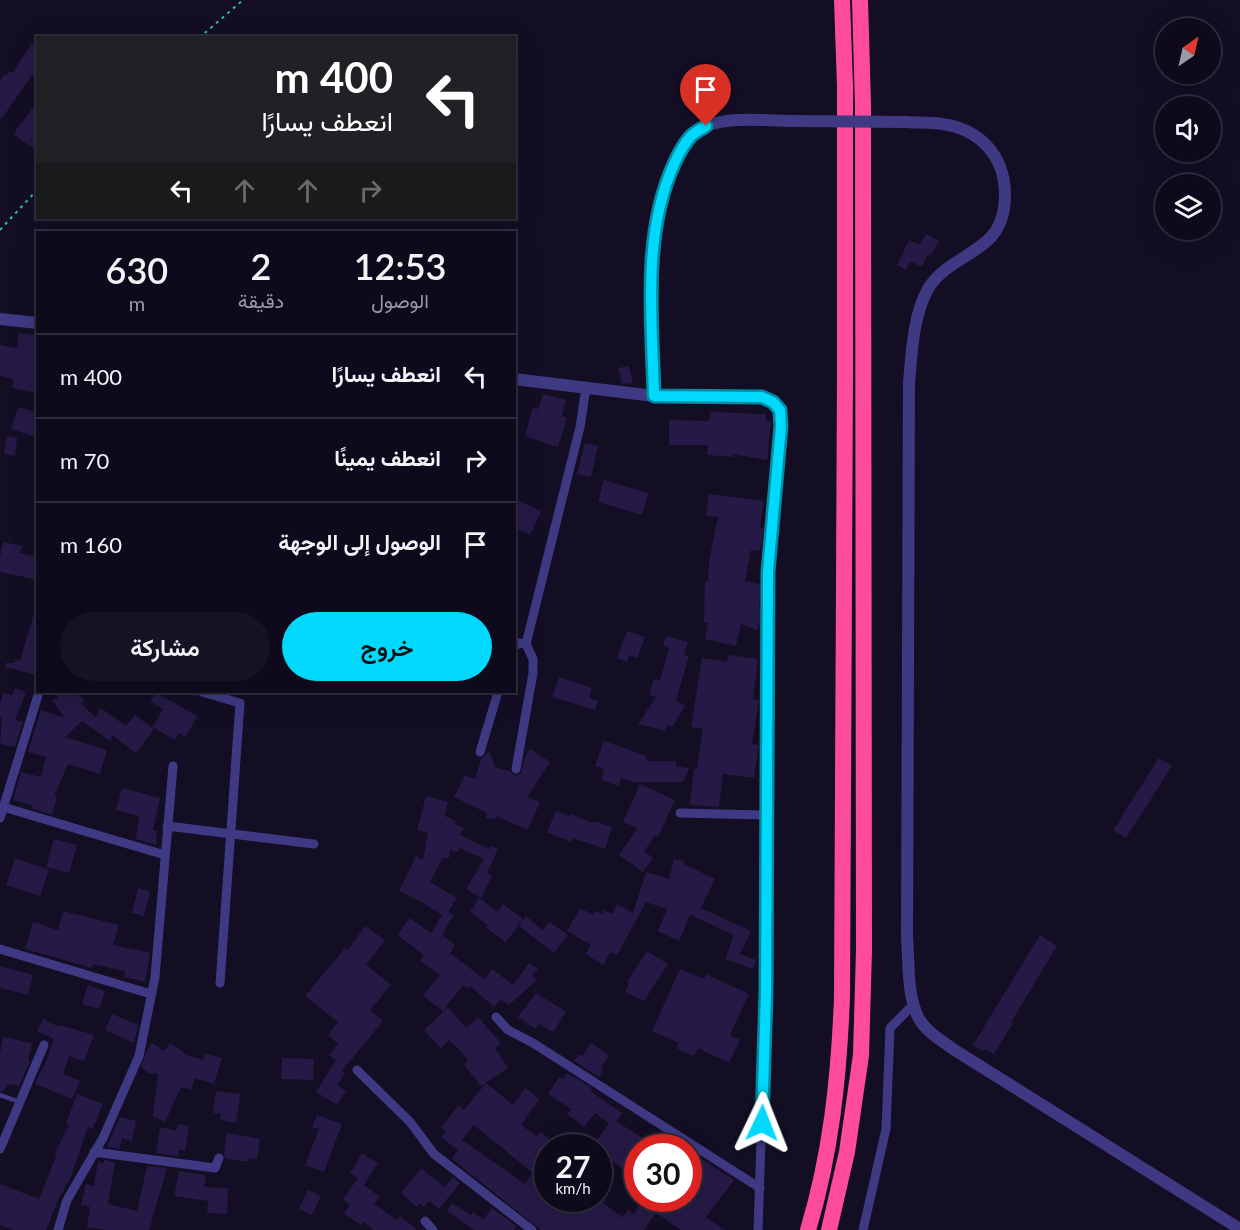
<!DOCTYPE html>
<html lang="ar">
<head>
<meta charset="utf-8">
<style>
	:root { --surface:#0e0a1b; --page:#171324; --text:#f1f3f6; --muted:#9b9aa3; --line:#2e2b3a; --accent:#00d8fc }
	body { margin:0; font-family:Lato,Vazirmatn,sans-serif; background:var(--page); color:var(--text); direction:rtl; height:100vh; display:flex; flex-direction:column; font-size:22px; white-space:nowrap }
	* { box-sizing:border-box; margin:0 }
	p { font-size:20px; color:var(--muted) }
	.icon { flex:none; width:33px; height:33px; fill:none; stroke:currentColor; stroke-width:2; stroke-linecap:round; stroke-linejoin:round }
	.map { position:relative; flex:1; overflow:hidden; direction:ltr }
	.panel { position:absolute; left:36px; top:231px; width:480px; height:462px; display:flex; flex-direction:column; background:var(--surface); border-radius:0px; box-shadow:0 6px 24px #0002,0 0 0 2px var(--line); direction:rtl }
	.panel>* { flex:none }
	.banner { position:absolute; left:36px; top:36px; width:480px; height:183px; border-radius:0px; box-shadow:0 6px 24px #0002,0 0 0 2px var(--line); direction:rtl; background:#202124; color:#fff; overflow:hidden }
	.needle { width:39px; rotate:34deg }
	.fabs { position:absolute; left:1155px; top:18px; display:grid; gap:12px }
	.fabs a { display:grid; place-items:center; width:66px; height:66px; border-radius:50%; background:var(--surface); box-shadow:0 6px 24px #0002,0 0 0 2px var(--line); font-size:30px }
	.speed { position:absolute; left:534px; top:1134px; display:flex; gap:12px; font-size:30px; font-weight:700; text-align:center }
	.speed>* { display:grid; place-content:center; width:78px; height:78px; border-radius:50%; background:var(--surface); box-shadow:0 6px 24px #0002,0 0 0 2px var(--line); line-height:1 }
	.speed small { font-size:15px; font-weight:400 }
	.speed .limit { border:9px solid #d22; background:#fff; color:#111 }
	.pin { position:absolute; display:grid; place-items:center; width:51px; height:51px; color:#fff; margin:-62px -26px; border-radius:50% 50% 50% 0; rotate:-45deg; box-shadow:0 0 6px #0007 }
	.pin .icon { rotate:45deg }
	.me { position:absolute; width:66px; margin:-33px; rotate:2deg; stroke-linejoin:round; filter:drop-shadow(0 0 4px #0008) }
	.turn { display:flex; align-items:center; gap:21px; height:126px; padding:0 24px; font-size:27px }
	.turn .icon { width:78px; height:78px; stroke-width:2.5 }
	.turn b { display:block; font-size:42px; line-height:51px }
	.lanes { display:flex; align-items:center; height:57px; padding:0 24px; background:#0003; justify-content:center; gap:30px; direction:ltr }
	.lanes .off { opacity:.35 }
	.eta { display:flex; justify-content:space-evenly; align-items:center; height:102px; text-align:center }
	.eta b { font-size:36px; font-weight:600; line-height:42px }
	.action { display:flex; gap:12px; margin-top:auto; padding:12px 24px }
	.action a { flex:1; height:69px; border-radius:36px; background:var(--accent); color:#111; font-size:24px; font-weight:600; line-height:69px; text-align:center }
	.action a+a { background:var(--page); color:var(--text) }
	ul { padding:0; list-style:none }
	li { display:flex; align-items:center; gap:18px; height:84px; padding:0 24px; border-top:2px solid var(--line) }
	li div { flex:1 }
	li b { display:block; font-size:22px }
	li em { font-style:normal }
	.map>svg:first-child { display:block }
	.building { fill:#251a45; fill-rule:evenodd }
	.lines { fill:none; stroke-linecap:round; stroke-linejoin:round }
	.path { stroke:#2fb6b4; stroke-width:2; stroke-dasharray:3 4.5; stroke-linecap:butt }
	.service { stroke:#3f3983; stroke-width:4.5 }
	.minor { stroke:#3f3983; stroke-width:9 }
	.tertiary { stroke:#3f3983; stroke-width:12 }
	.motorway { stroke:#ff4c9a; stroke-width:16 }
	.tertiary-bridge { stroke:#3f3983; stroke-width:12 }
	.route-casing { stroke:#008ca4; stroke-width:15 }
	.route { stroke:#00d8fc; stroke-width:10 }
</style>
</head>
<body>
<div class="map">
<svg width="1240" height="1230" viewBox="0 0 1240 1230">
	<rect width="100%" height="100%" fill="#130e24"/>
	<path class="building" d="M32 43 38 47V78L32 75 0 121V81L5 74 6 76 9 71 12 73Z
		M38 101V152L13 134Z
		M926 234 939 241 930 256 928 254 922 267 910 261 906 270 897 265 909 240 920 245Z
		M19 333 38 335V393L12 388 14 379 0 376V345L17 348Z
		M629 366 633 383 622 384 618 368Z
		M543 394 566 400 562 416 567 418 558 447 525 436 533 407 538 409Z
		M18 407 38 413V422L33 436 11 429Z
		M710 412 766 414V421H771L767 460 733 454V457L707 455 708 445H669V420L709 421Z
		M7 436 17 438 15 456 4 454Z
		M585 443 598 446 591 477 577 474Z
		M604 480 648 493 642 515 598 502Z
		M709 494 764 501 760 528H764L760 551 751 550 745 581 761 584 759 609 761 610V618L757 630 741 624 736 646 705 639 708 623 704 622 705 581 708 582 709 561 718 517 706 516Z
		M519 501 541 511 530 535 514 527V511Z
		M3 542 22 546 20 553 38 557V580L0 572V557Z
		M34 613 38 614 36 675 5 667 6 663H14L15 660 20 661Z
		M627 631 645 637 637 658 629 655 627 662 617 658Z
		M666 636 688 642 684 655 689 656 676 700 685 706 672 727 667 724 665 731 638 724 656 697 649 695 654 679 660 681 669 648 663 646Z
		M728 655 758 659 753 699 759 700 752 744 759 745 754 778 723 774 719 807 690 805 694 769H697L703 729 691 727 702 658 727 662Z
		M559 677 592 688 589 698 598 701 595 710 552 697Z
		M15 688 26 692 15 720 23 722 15 747 0 744 2 717 0 716V703L4 692 12 696Z
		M54 692H75L84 700 81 703 95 717 101 708 126 726 135 715 154 729 136 753 112 735 110 741 82 721 65 737 107 750 100 774 68 764 54 796 57 797 52 815 31 808 32 805 13 800 21 772 41 777 46 757 28 752 41 710 65 718 52 701 58 697Z
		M156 693 198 716 185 737 179 733 175 740 152 727 163 709 150 702Z
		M604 741 647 756 646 761H676V766L689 768 683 782H633L621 778 618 786 601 780 604 769 595 766Z
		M530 749 550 762 527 797 540 802 528 830 496 816 495 819 486 818 487 813 454 797 465 775 475 779 481 759 487 753 490 752 495 767 510 771 515 776 521 773 525 757Z
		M1159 758 1172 766 1126 838 1113 830Z
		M640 784 675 800 658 837 655 836 644 851 653 858 643 872 619 855 638 828 623 822Z
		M122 788 160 798 153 830 157 831 156 845 136 839 139 816 116 810Z
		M426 796 448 802 445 816 456 821 455 824 464 828 460 835 490 849 492 846 498 849 487 873 492 876 481 898 466 889 484 859 460 848 459 852 450 850 449 858 443 857 430 882 457 898 448 912 454 915 442 935 455 945 450 953 484 979 492 969 513 985 529 963 538 969 532 976 537 980 509 1005 501 999 494 1007 470 986 467 989 463 985 443 1011 423 996 440 975 420 961 424 955 397 935 410 918 431 933 442 915 423 903 399 891 416 856 423 860 428 833 417 830Z
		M556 811 569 816 570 814 593 823V821L612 827 605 849 573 838 571 842 547 832Z
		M54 839 77 845 69 873 46 867Z
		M15 858 49 870 40 896 6 885Z
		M674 859 684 861V864L715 879 701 908 751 931 740 954 756 960 753 969 725 959 734 935 690 915 679 941 658 931 667 909 646 902 617 955 611 952 603 965 586 954 591 945 567 931 580 908 593 915 596 911 602 914 604 910 612 914 617 904 633 913 646 872 669 879Z
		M138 888 150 891 144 916 132 913Z
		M479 898 498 912 503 904 523 919 506 942 486 928 488 925 470 912Z
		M63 911 119 925 113 945 150 953 145 982 124 977 125 971 93 964 92 968 25 949 33 922 58 930Z
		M526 916 543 930 549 922 568 935 554 953 519 926Z
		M365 926 385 940 366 965 391 985 370 1010 383 1021 342 1071 345 1073 337 1085 346 1091 337 1105 316 1092 336 1060 329 1055 338 1044 328 1035 338 1022 305 996 345 948 348 950Z
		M1040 935 1057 946 1011 1022 1013 1023 994 1054 984 1049 983 1051 973 1045Z
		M647 951 668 964 644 1001 625 992 629 983 627 982Z
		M0 966 33 975 28 995 0 988Z
		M680 969 704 979 706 974 749 994 730 1035 740 1040 729 1063 698 1048 694 1056 676 1048 679 1043 652 1031Z
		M88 985 105 991 99 1009 82 1004Z
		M536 993 566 1012 553 1032 539 1024 536 1029 518 1017Z
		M448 1007 466 1028 478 1017 501 1043 495 1048 508 1068 481 1086 464 1065 468 1060 461 1051 449 1040 441 1048 424 1030Z
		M112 1014 138 1025 134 1043 105 1030Z
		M43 1019 59 1027 60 1025 94 1035 84 1061 69 1056 63 1074 80 1081 72 1099 35 1084 43 1066 44 1067 54 1039 37 1031Z
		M3 1037 32 1043 28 1060 30 1061 19 1086 7 1084 4 1091H0V1053Z
		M152 1043 164 1051 170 1043 189 1056 203 1060 205 1053 222 1058 214 1084 195 1078 191 1090 181 1087 165 1122 153 1116 158 1074 149 1073 141 1067 147 1050Z
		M591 1043 609 1055 601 1068 603 1070 599 1077 574 1061 579 1054 582 1056Z
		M282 1058 314 1059 313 1080 281 1079Z
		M567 1073 592 1088 590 1091 622 1113 616 1121 658 1148H638V1180L611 1160 598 1177V1148H592L609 1123 595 1113 584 1127 567 1114 571 1109 548 1094 559 1077 563 1079Z
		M486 1083 513 1105 525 1088 539 1099 521 1125 537 1136 541 1132 561 1148H548V1198H606L603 1203 623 1217 628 1210 634 1214 643 1198H688V1150L734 1180 706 1217 725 1230H681L656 1213 644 1230H541L452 1159 458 1150 441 1137 446 1131 441 1127 459 1105 464 1110ZM474 1125 533 1173 525 1184 462 1140Z
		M216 1091 240 1094 236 1123 220 1120 221 1114 213 1113Z
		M77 1094 103 1104 93 1128 88 1127 69 1182H67L62 1194 61 1193 46 1230H13L0 1225V1184L39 1199 57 1154 55 1153 69 1125 66 1124Z
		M317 1115 342 1124 324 1172 305 1165 319 1129 312 1127Z
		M120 1117 136 1121 132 1141 122 1138 119 1149 107 1147Z
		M178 1124 189 1126 185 1151 179 1150V1156L156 1153 160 1127 176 1131Z
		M227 1133 260 1139 257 1159 249 1158V1162L226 1159 224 1154Z
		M362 1153 378 1163 364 1185 380 1197 374 1204 397 1220 400 1216 417 1230H374L363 1222 361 1225 344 1214 350 1205 343 1199 358 1178 350 1173Z
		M104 1160 115 1162 108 1204 137 1211 147 1166 167 1168 149 1230H106L87 1227 90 1207 81 1205 86 1184 94 1186 98 1162 104 1163Z
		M421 1168 444 1187 453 1177 460 1183 439 1209 429 1201 424 1207 420 1203 417 1207 401 1193Z
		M179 1171 206 1175 204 1187 228 1188 227 1214 207 1213 208 1201 174 1196Z
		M308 1190 321 1196 312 1215 299 1209Z
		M452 1203 471 1215 473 1212 483 1220 492 1208 516 1226 514 1230H474L447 1211Z"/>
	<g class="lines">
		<path class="path" d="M199 38 243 0
			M0 230 38 189"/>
		<path class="service" d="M0 1095 20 1102"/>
		<path class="minor" d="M654 396 763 397 773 402 780 410 781 426 768 572 766 993 758 1230
			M526 644 580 427 586 388
			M514 647 519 643 526 644 533 659V673L516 769
			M202 692 240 703 220 983
			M480 752 498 692
			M3 807 165 855
			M680 813 767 815
			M0 818 39 692
			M167 826 314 844
			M0 949 151 994
			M496 1017 508 1030 533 1043 760 1188
			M357 1070 410 1122 434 1154 532 1230
			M0 1149 44 1045
			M94 1152 215 1168 219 1158
			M425 1221 433 1230
			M58 1230 67 1200 103 1138 139 1056 155 977 173 766
			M863 1230 886 1129 890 1028 914 1004"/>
		<path class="tertiary" d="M906 122C918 123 930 122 942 124 980 129 1005 156 1005 195 1005 212 1001 228 988 240 970 257 941 266 928 289 913 316 912 351 909 382L907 937C909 963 907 994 918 1017 925 1031 941 1040 953 1049L1240 1229
			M0 319 38 323
			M514 379 654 396C653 334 639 156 706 126 729 116 771 121 797 121"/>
		<path class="motorway" d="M808 1230C831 1154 839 1077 842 997L845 373V86L842 0
			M829 1230 847 1152 861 1055 864 950 863 106 860 0"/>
		<path class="tertiary-bridge" d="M797 121 906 122"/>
	</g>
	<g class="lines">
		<g class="route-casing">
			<path id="route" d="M706 126C701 129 695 132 691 136 684 144 678 155 674 164 642 235 652 319 654 396L762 397 773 402 780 410 781 426 768 572 766 993 762 1123"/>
		</g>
		<use href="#route" class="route"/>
	</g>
</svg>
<div class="fabs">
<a><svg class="needle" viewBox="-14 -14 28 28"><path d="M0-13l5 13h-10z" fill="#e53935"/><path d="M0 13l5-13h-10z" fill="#9b9aa3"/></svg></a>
<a><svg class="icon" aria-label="sound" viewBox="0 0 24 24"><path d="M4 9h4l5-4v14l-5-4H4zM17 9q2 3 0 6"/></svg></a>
<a><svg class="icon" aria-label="layers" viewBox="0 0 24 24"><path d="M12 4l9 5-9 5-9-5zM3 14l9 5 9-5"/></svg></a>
</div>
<div class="speed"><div>27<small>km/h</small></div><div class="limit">30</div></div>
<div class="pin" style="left:706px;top:126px;background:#d93025"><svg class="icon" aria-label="arrive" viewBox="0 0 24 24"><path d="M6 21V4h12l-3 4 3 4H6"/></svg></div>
<svg class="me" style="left:762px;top:1123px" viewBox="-20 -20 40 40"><path d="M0-17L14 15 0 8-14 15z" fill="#00d8fc" stroke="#fff" stroke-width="4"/></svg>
<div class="banner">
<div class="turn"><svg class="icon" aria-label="left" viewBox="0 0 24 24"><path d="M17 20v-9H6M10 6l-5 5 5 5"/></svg><div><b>400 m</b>انعطف يسارًا</div></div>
<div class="lanes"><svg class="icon" aria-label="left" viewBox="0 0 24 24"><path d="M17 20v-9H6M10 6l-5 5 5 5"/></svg><svg class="icon off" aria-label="ahead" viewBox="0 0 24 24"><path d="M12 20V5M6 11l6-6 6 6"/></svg><svg class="icon off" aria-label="ahead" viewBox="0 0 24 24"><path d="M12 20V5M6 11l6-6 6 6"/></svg><svg class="icon off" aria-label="right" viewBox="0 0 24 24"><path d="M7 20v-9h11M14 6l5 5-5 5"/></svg></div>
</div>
<section class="panel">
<div class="eta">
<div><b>12:53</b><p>الوصول</p></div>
<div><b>2</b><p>دقيقة</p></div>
<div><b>630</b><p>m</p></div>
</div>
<ul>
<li><svg class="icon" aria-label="left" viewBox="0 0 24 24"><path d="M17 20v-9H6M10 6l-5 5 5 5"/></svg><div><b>انعطف يسارًا</b></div><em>400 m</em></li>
<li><svg class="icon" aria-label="right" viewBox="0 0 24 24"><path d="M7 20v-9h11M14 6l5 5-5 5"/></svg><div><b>انعطف يمينًا</b></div><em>70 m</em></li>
<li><svg class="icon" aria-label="arrive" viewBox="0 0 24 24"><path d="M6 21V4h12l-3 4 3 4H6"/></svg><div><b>الوصول إلى الوجهة</b></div><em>160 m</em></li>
</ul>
<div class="action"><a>خروج</a><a>مشاركة</a></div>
</section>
</div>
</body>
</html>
